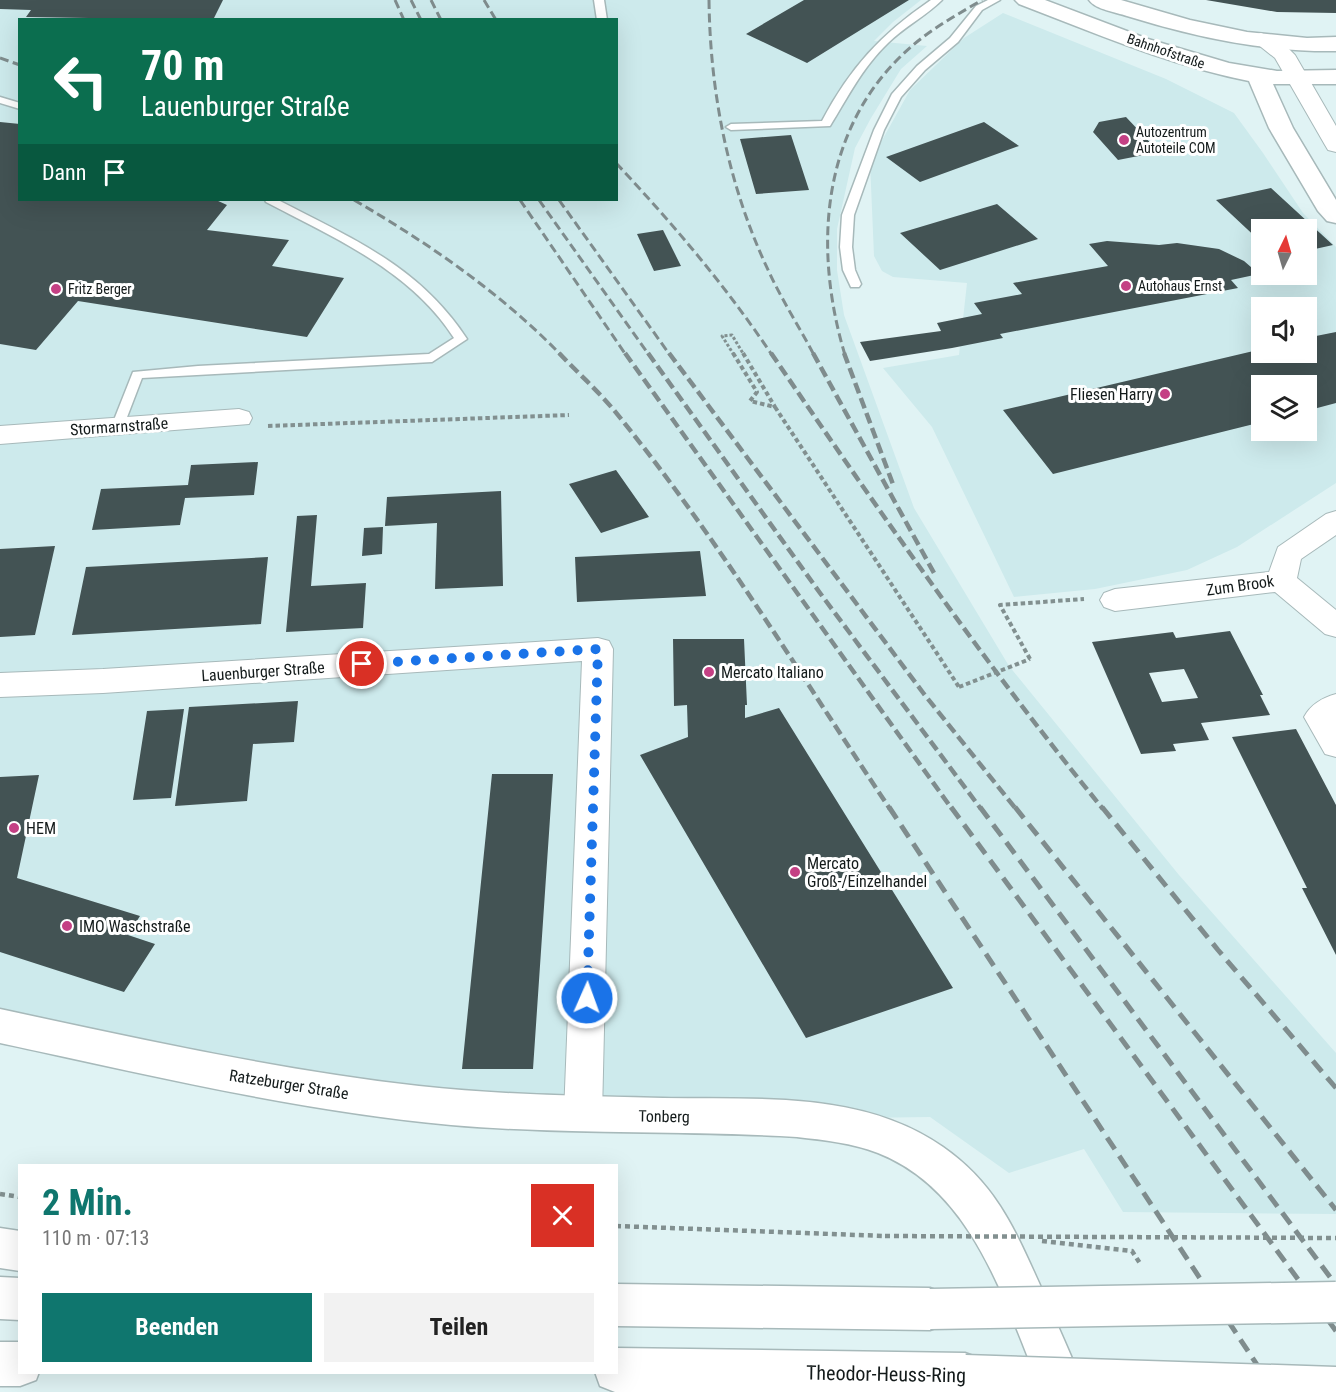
<!DOCTYPE html>
<html lang="de">
<head>
<meta charset="utf-8">
<style>
	:root { --surface:#fff; --page:#f2f2f2; --text:#222; --muted:#767676; --accent:#0f766e }
	body { margin:0; font-family:"Roboto Condensed",sans-serif; background:var(--page); color:var(--text); height:100vh; display:flex; flex-direction:column; font-size:22px; white-space:nowrap }
	* { box-sizing:border-box; margin:0 }
	p { font-size:20px; color:var(--muted) }
	.icon { flex:none; width:33px; height:33px; fill:none; stroke:currentColor; stroke-width:2; stroke-linecap:round; stroke-linejoin:round }
	.map { position:relative; flex:1; overflow:hidden }
	.side { position:absolute; left:18px; top:1164px; width:600px; height:210px; display:flex; flex-direction:column; background:var(--surface); border-radius:0px; box-shadow:0 6px 24px #0002 }
	.side>* { flex:none }
	.guide { position:absolute; left:18px; top:18px; width:600px; height:183px; border-radius:0px; box-shadow:0 6px 24px #0002; background:#0b6e4f; color:#fff; overflow:hidden }
	.needle { width:39px; rotate:5deg }
	.controls { position:absolute; left:1251px; top:219px; display:grid; gap:12px }
	.controls a { display:grid; place-items:center; width:66px; height:66px; border-radius:0px; background:var(--surface); box-shadow:0 6px 24px #0002; font-size:30px }
	.pin { position:absolute; display:grid; place-items:center; width:51px; height:51px; color:#fff; margin:-26px; border:3px solid #fff; border-radius:50%; box-shadow:0 2px 6px #0007 }
	.me { position:absolute; width:66px; margin:-33px; rotate:2deg; stroke-linejoin:round; filter:drop-shadow(0 0 4px #0008) }
	.turn { display:flex; align-items:center; gap:21px; height:126px; padding:0 24px; font-size:27px }
	.turn .icon { width:78px; height:78px; stroke-width:2.5 }
	.turn b { display:block; font-size:42px; line-height:51px }
	.then { display:flex; align-items:center; height:57px; padding:0 24px; background:#0003; gap:12px; font-size:22px }
	.round { display:grid; place-items:center; flex:none; width:63px; height:63px; border-radius:0px; background:var(--page) }
	.headline { display:flex; align-items:center; justify-content:space-between; height:102px; padding:0 24px }
	h1 { font-size:36px; font-weight:700; line-height:45px; color:var(--accent) }
	.primary-button { display:flex; gap:12px; margin-top:auto; padding:12px 24px }
	.primary-button a { flex:1; height:69px; border-radius:0px; background:var(--accent); color:#fff; font-size:24px; font-weight:700; line-height:69px; text-align:center }
	.primary-button a+a { background:var(--page); color:var(--text) }
	.map>svg:first-child { display:block }
	.built { fill:#cdeaec; fill-rule:evenodd }
	.building { fill:#435354; fill-rule:evenodd }
	.lines { fill:none; stroke-linecap:round; stroke-linejoin:round }
	.service-casing { stroke:#a7b9ba; stroke-width:3 }
	.minor-casing { stroke:#a7b9ba; stroke-width:2 }
	.tertiary-casing { stroke:#a7b9ba; stroke-width:3 }
	.secondary-casing { stroke:#a7b9ba; stroke-width:3 }
	.trunk-casing { stroke:#a7b9ba; stroke-width:3 }
	.path-far2 { stroke:#829090; stroke-width:3; stroke-dasharray:3 2; stroke-linecap:butt }
	.path-far1 { stroke:#829090; stroke-width:4; stroke-dasharray:4.5 3; stroke-linecap:butt }
	.path { stroke:#829090; stroke-width:4.5; stroke-dasharray:5 4; stroke-linecap:butt }
	.service { fill:#fff; fill-rule:evenodd }
	.minor { fill:#fff; fill-rule:evenodd }
	.tertiary { fill:#fff; fill-rule:evenodd }
	.secondary { fill:#fff; fill-rule:evenodd }
	.trunk { fill:#fff; fill-rule:evenodd }
	.rail-far2 { stroke:#7f8c8d; stroke-width:3; stroke-dasharray:9 4.5; stroke-linecap:butt }
	.rail-far1 { stroke:#7f8c8d; stroke-width:4.5; stroke-dasharray:11 5; stroke-linecap:butt }
	.rail { stroke:#7f8c8d; stroke-width:5; stroke-dasharray:14 8; stroke-linecap:butt }
	.trunk-bridge-casing { stroke:#a7b9ba; stroke-width:43; stroke-linecap:butt }
	.path-bridge-far1 { stroke:#829090; stroke-width:4; stroke-dasharray:4.5 3; stroke-linecap:butt }
	.path-bridge { stroke:#829090; stroke-width:4.5; stroke-dasharray:5 4; stroke-linecap:butt }
	.trunk-bridge { stroke:#fff; stroke-width:40 }
	.route { stroke:#1a73e8; stroke-width:10; stroke-dasharray:0 18 }
	.poi-dot { fill:#c44084; stroke:#fff; stroke-width:2 }
	.labels { text-anchor:middle; stroke-width:6; stroke-linejoin:round; paint-order:stroke }
	.far-street-label { font-size:14px; fill:#131a1a; stroke:#fff }
	.far-poi-label { font-size:14px; fill:#131a1a; stroke:#fff; text-anchor:start }
	.poi-label { font-size:16px; fill:#131a1a; stroke:#fff; text-anchor:start }
	.street-label { font-size:16px; fill:#131a1a; stroke:#fff }
	.near-street-label { font-size:20px; fill:#131a1a; stroke:#fff }
</style>
</head>
<body>
<div class="map">
<svg width="1336" height="1392" viewBox="0 0 1336 1392">
	<rect width="100%" height="100%" fill="#e0f3f4"/>
	<path class="built" d="M0 0H921L893 22 874 41 927 46 901 69 871 118 855 148 837 229V270L844 315 914 508 1009 666 1179 875 1336 1053V1214L1123 1212 1084 1149 1009 1173 930 1117 787 1119 583 1114 0 1026ZM20 20H616V200H20Z
		M1003 13 1166 79 1234 113 1263 153 1303 213 1336 247V483L1237 547 1187 570 1095 589 1014 597 932 427 883 368 959 355 967 283 893 277 882 271 874 256 870 162 910 90 964 38ZM1262 230H1306V274H1262ZM1262 308H1306V352H1262ZM1262 386H1306V430H1262Z"/>
	<path class="building" d="M0 0H223L213 20 26 17 31 10 0 9Z
		M804 0H909L807 63 746 34Z
		M1206 0H1336V13L1277 12Z
		M1126 117 1159 152 1118 160 1093 132 1099 122Z
		M0 122 20 124V200H216L227 205 207 230 289 240 272 266 344 278 307 337 78 301 36 350 0 344Z
		M984 122 1019 146 920 182 886 157Z
		M791 135 809 190 756 194 740 139Z
		M1271 188 1333 245 1306 251V230H1262V243L1216 200Z
		M997 204 1038 239 940 270 900 233Z
		M663 230 681 266 654 271 637 234Z
		M1107 241 1159 245 1177 243 1219 249 1244 261 1259 274 1231 280 1238 288 1000 334 1003 338 952 348 870 361 860 342 941 331 937 323 982 314 974 303 1022 294 1013 283 1108 266 1089 244Z
		M1336 332V403L1306 411V386H1262V422L1053 474 1003 410 1262 349V352H1306V338Z
		M258 462 254 495 185 498 180 525 92 530 101 489 188 485 191 465Z
		M616 470 649 517 601 533 569 484Z
		M501 491 503 586 435 589 437 523 385 526 387 497Z
		M317 515 311 586 366 583 363 628 286 632 297 516Z
		M383 527 382 554 362 556 364 528Z
		M55 546 35 635 0 637V549Z
		M700 551 706 596 577 602 575 557Z
		M268 557 261 624 72 635 86 567Z
		M1230 631 1263 695H1260L1270 715 1201 723 1209 740 1173 744 1176 751 1141 754 1092 642 1173 632 1176 638ZM1184 669 1198 698 1162 702 1149 673Z
		M673 639H744L747 705H745V718L779 708 953 988 806 1038 640 755 688 737 687 705 674 706Z
		M298 701 294 742 253 744 247 801 175 806 189 707Z
		M184 709 171 798 133 800 147 711Z
		M1296 729 1336 805V955L1302 888H1307L1232 737Z
		M492 774H553L533 1069H462Z
		M39 775 17 878 140 916 128 935 155 944 124 992 0 952V777Z"/>
	<g class="lines">
		<g class="service-casing">
			<path id="service" d="M594 0H604L607 20H597Z
				M931 0H942C926 16 904 27 888 43 862 68 848 97 830 126L731 130 726 127 731 124 822 121C850 68 881 34 931 0Z
				M988 0H1000L982 10 958 42 925 70 901 97 884 130 854 215 852 247 855 270 861 284 859 287H851L843 270 840 247 842 215 874 130 892 94 917 66 950 38 976 6Z
				M0 97 20 103V109L0 103Z
				M265 200H278C353 239 419 266 467 339L432 362 142 378 124 425 123 428H113L112 425 133 372 198 366 429 354 454 338C411 271 335 238 266 202Z"/>
		</g>
		<g class="minor-casing">
			<path id="minor" d="M1261 33 1282 42 1295 55 1336 126V152L1328 150 1325 145 1275 58 1251 39 1254 35Z
				M239 409 249 412 252 418 249 424 0 444V426Z
				M1336 511V535L1301 559 1297 578 1336 610V637L1325 634 1275 592 1115 611 1104 607 1100 600 1104 593 1115 589 1269 572 1278 547 1326 514Z
				M598 638 609 641 613 649 602 1114 597 1126 583 1131 569 1126 564 1114 582 661 103 693 0 697V673L103 669Z
				M1336 694V757L1325 754 1304 717C1311 704 1322 698 1336 694Z"/>
		</g>
		<g class="tertiary-casing">
			<path id="tertiary" d="M0 1009C139 1039 278 1070 419 1086 500 1095 582 1096 663 1098 757 1100 862 1090 943 1147 999 1186 1017 1235 1044 1294 1058 1327 1073 1359 1086 1392H1042C1005 1305 975 1191 878 1153 852 1143 824 1140 797 1137 682 1130 566 1135 451 1125 299 1111 149 1075 0 1043Z"/>
		</g>
		<g class="secondary-casing">
			<path id="secondary" d="M1015 0H1045L1148 39 1229 63 1277 71 1336 70V84H1273L1293 128 1336 200V223L1327 221 1318 211 1269 128 1249 81C1169 65 1095 33 1019 4Z
				M1089 0H1121L1190 20 1247 32 1307 38 1336 37V51C1264 52 1195 37 1127 16 1116 12 1096 10 1089 0Z"/>
		</g>
		<g class="trunk-casing">
			<path id="trunk" d="M0 1228 20 1231V1271L0 1268Z
				M0 1277 20 1278V1320L0 1319Z
				M616 1284 930 1288 945 1294 952 1309 945 1324 930 1330 616 1326Z
				M0 1342H20V1372H39L36 1380 20 1386H0Z
				M616 1348 965 1353 981 1359 987 1375 981 1391 978 1392H615L600 1386 595 1372H616Z"/>
		</g>
		<path class="path-far2" d="M734 355 722 336 732 335 744 355"/>
		<path class="path-far1" d="M733 353 757 392 750 401 775 407
			M743 353 775 407
			M775 407 959 687
			M268 426 569 415
			M1030 659 1000 605 1084 599"/>
		<path class="path" d="M0 1194 20 1197
			M616 1226 885 1236
			M1042 1241 1132 1251 1141 1265"/>
		<use href="#service" class="service"/>
		<use href="#minor" class="minor"/>
		<use href="#tertiary" class="tertiary"/>
		<use href="#secondary" class="secondary"/>
		<use href="#trunk" class="trunk"/>
		<path class="rail-far2" d="M395 0 404 20
			M411 0 421 20
			M431 0 441 20
			M484 0 496 20
			M709 0C710 94 729 189 770 274 783 302 800 328 814 355
			M0 58 20 65
			M616 163C673 224 725 285 772 355
			M354 200C428 243 501 293 561 355
			M520 200 626 355
			M539 200 649 355
			M559 200 670 355
			M845 355C814 252 820 136 900 57 924 33 953 17 982 0"/>
		<path class="rail-far1" d="M559 353C577 372 596 389 613 409 714 532 801 676 890 809
			M625 353 952 809
			M648 353 820 593 981 809
			M669 353 924 694 1016 809
			M771 353C877 508 984 663 1103 809
			M813 353 934 573
			M844 353 894 487"/>
		<path class="rail" d="M889 807 1275 1392
			M951 807 1336 1331
			M980 807 1336 1285
			M1015 807 1336 1210
			M1102 807 1218 950 1336 1088"/>
		<g class="trunk-bridge-casing">
			<path id="trunk-bridge" d="M930 1309 1336 1302
				M965 1375 1336 1387"/>
		</g>
		<path class="path-bridge-far1" d="M959 687 1030 659"/>
		<path class="path-bridge" d="M885 1236 1336 1238"/>
		<use href="#trunk-bridge" class="trunk-bridge"/>
	</g>
	<g class="lines">
		<path class="route" d="M362 664 598 649 587 998"/>
	</g>
	<g class="poi-dot">
		<circle cx="1124" cy="140" r="6"/>
		<circle cx="1126" cy="286" r="6"/>
		<circle cx="56" cy="289" r="6"/>
		<circle cx="1165" cy="394" r="6"/>
		<circle cx="709" cy="672" r="6"/>
		<circle cx="14" cy="828" r="6"/>
		<circle cx="795" cy="872" r="6"/>
		<circle cx="67" cy="926" r="6"/>
	</g>
	<g class="labels">
		<g class="far-street-label">
			<text transform="translate(1166 51) rotate(19)" y="5">Bahnhofstraße</text>
		</g>
		<g class="far-poi-label">
			<text x="1136" y="137">Autozentrum<tspan x="1136" dy="16">Autoteile COM</tspan></text>
			<text x="1138" y="291">Autohaus Ernst</text>
			<text x="68" y="294">Fritz Berger</text>
		</g>
		<g class="poi-label">
			<text x="1153" y="400" text-anchor="end">Fliesen Harry</text>
			<text x="721" y="678">Mercato Italiano</text>
			<text x="26" y="834">HEM</text>
			<text x="807" y="869">Mercato<tspan x="807" dy="18">Groß-/Einzelhandel</tspan></text>
			<text x="79" y="932">IMO Waschstraße</text>
		</g>
		<g class="street-label">
			<text transform="translate(119 426) rotate(-4)" y="6">Stormarnstraße</text>
			<text transform="translate(1240 585) rotate(-8)" y="6">Zum Brook</text>
			<text transform="translate(263 671) rotate(-4)" y="6">Lauenburger Straße</text>
			<text transform="translate(289 1084) rotate(9)" y="6">Ratzeburger Straße</text>
			<text transform="translate(664 1116) rotate(1)" y="6">Tonberg</text>
		</g>
		<g class="near-street-label">
			<text transform="translate(886 1374) rotate(1)" y="7">Theodor-Heuss-Ring</text>
		</g>
	</g>
</svg>
<div class="controls">
<a><svg class="needle" viewBox="-14 -14 28 28"><path d="M0-13l5 13h-10z" fill="#e53935"/><path d="M0 13l5-13h-10z" fill="#767676"/></svg></a>
<a><svg class="icon" aria-label="sound" viewBox="0 0 24 24"><path d="M4 9h4l5-4v14l-5-4H4zM17 9q2 3 0 6"/></svg></a>
<a><svg class="icon" aria-label="layers" viewBox="0 0 24 24"><path d="M12 4l9 5-9 5-9-5zM3 14l9 5 9-5"/></svg></a>
</div>
<div class="pin" style="left:362px;top:664px;background:#d93025"><svg class="icon" aria-label="arrive" viewBox="0 0 24 24"><path d="M6 21V4h12l-3 4 3 4H6"/></svg></div>
<svg class="me" style="left:587px;top:998px" viewBox="-20 -20 40 40"><circle r="17" fill="#1a73e8" stroke="#fff" stroke-width="3"/><path d="M0-11L8 9 0 5-8 9z" fill="#fff"/></svg>
<div class="guide">
<div class="turn"><svg class="icon" aria-label="left" viewBox="0 0 24 24"><path d="M17 20v-9H6M10 6l-5 5 5 5"/></svg><div><b>70 m</b>Lauenburger Straße</div></div>
<div class="then">Dann<svg class="icon" aria-label="arrive" viewBox="0 0 24 24"><path d="M6 21V4h12l-3 4 3 4H6"/></svg></div>
</div>
<section class="side">
<div class="headline"><div><h1>2 Min.</h1><p>110 m · 07:13</p></div><a class="round" style="background:#d93025;color:#fff"><svg class="icon" aria-label="close" viewBox="0 0 24 24"><path d="M6 6l12 12M18 6L6 18"/></svg></a></div>
<div class="primary-button"><a>Beenden</a><a>Teilen</a></div>
</section>
</div>
</body>
</html>
